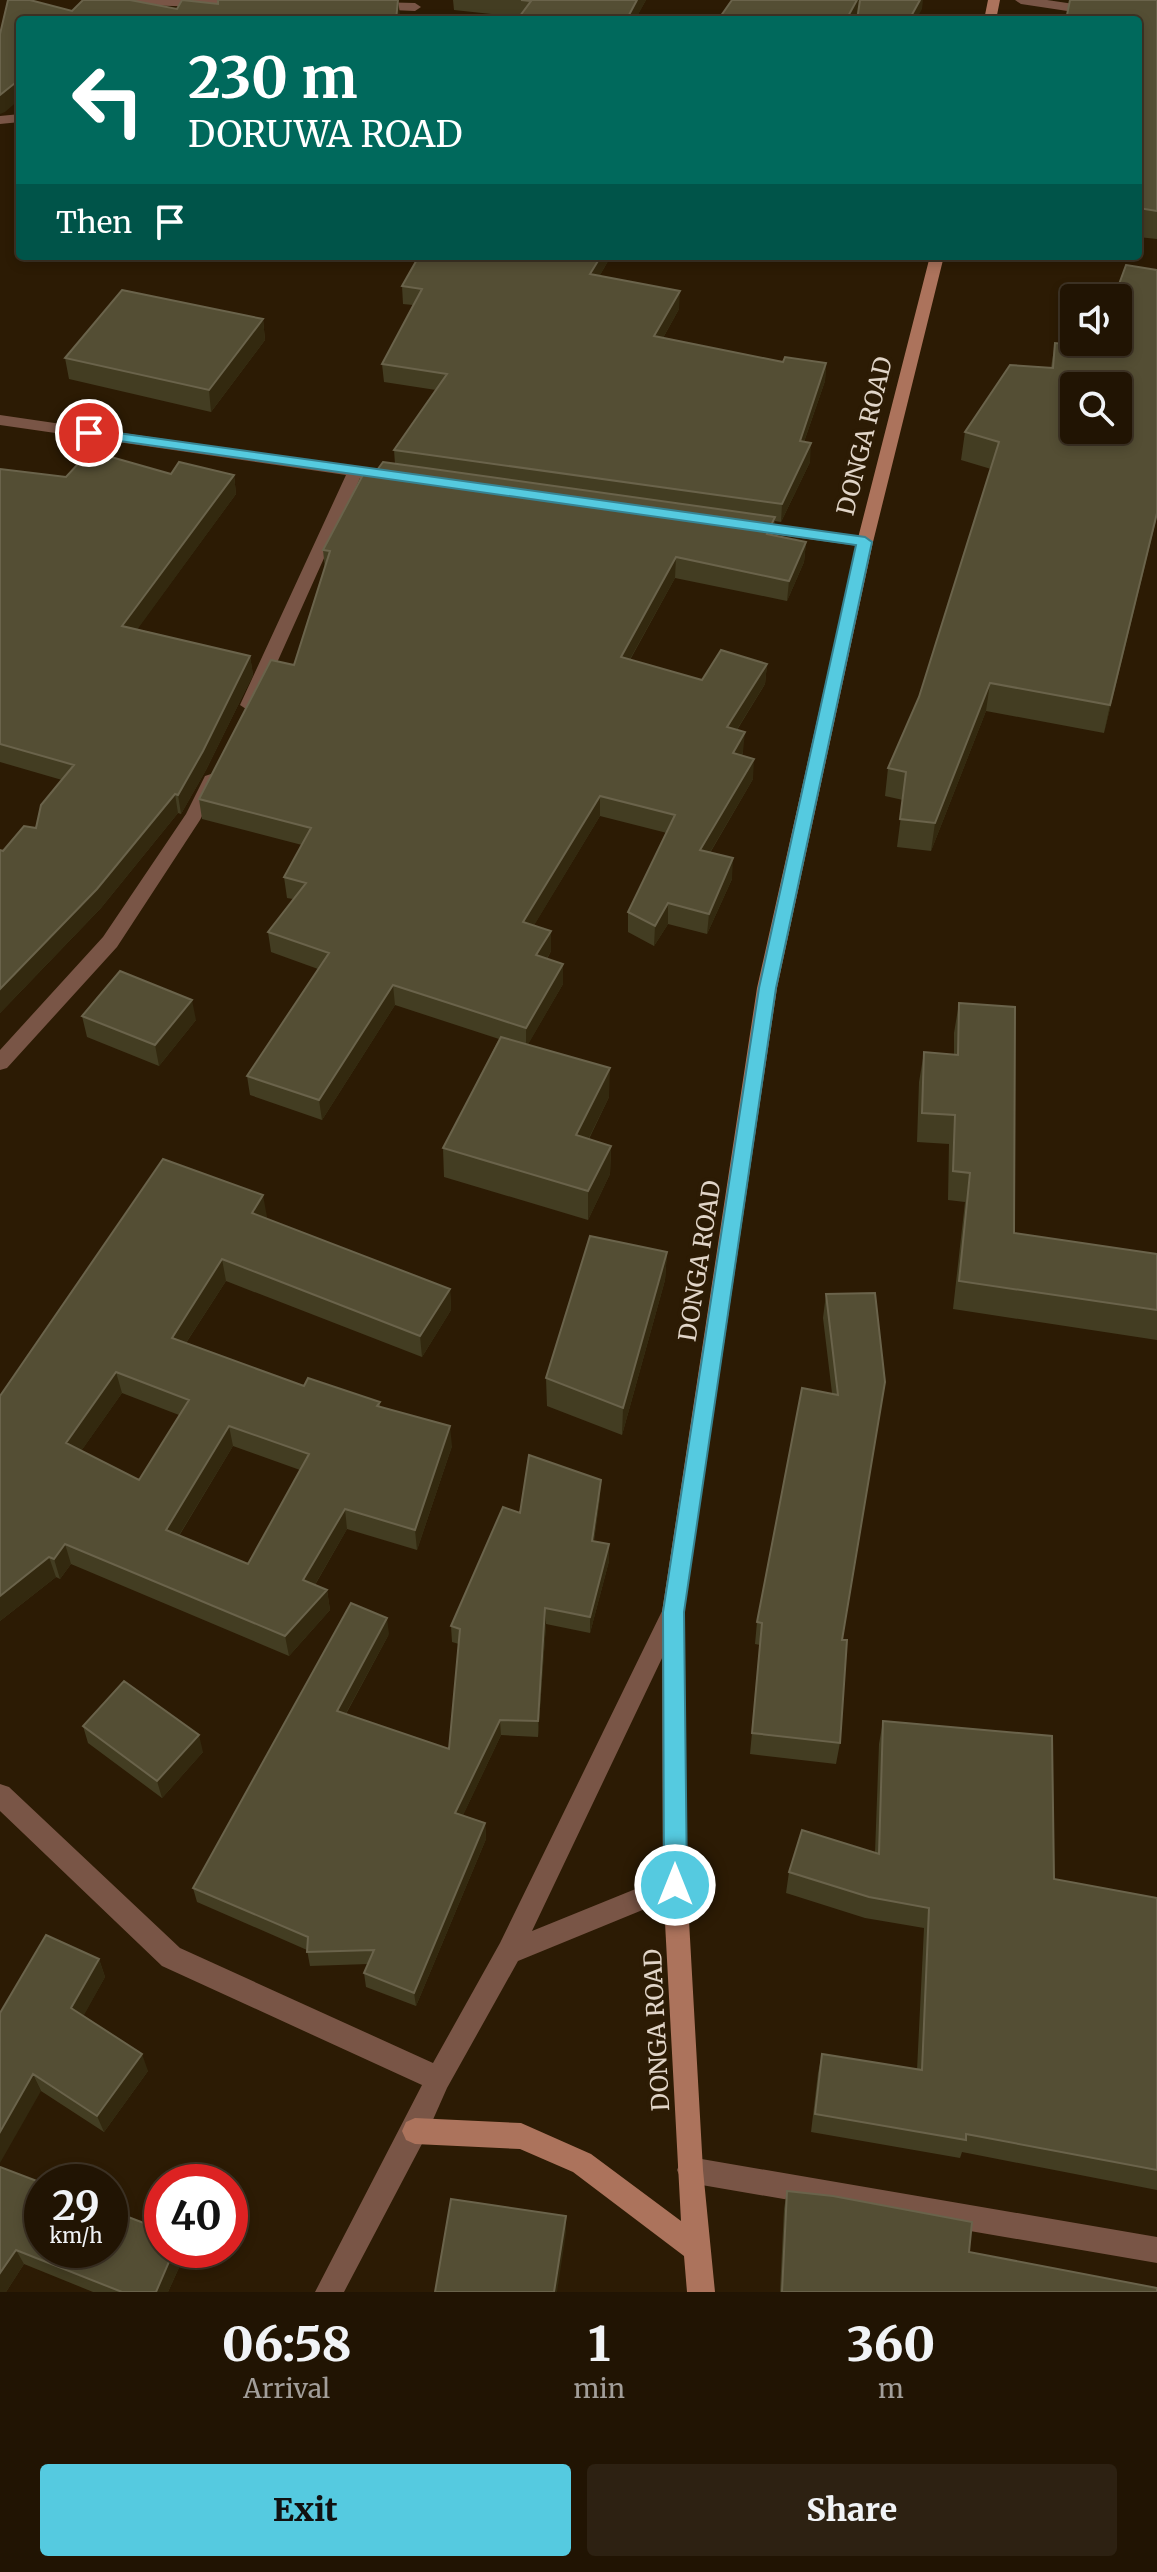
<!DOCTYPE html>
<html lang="en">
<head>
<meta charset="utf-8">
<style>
	:root { --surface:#211403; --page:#2d2112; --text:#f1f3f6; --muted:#a29e9a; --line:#3e3325; --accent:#55cae0 }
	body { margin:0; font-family:Merriweather,serif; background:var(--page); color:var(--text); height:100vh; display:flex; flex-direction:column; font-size:30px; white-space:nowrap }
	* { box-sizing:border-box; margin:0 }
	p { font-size:26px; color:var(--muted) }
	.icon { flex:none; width:44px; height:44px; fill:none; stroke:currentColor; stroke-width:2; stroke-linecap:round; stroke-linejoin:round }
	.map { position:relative; height:2292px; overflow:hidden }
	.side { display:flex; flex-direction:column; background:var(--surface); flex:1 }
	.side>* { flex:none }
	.guide { position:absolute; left:16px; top:16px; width:1126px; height:244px; border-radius:8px; box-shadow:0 4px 12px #0003,0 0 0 2px var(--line); background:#00695c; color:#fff; overflow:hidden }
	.controls { position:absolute; left:1060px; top:284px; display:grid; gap:16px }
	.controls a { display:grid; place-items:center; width:72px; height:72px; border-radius:8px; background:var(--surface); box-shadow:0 4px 12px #0003,0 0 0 2px var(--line); font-size:40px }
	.speed { position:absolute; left:24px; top:2164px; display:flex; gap:16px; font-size:40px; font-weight:700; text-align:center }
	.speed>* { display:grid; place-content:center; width:104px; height:104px; border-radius:50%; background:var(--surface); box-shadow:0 4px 12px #0003,0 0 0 2px var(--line); line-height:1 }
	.speed small { font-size:20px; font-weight:400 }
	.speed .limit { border:12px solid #d22; background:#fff; color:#111 }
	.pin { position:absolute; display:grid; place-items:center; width:68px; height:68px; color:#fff; margin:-34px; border:4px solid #fff; border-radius:50%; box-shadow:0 2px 8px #0007 }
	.me { position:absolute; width:88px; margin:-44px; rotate:0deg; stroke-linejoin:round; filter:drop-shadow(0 0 6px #0008) }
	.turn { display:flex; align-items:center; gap:28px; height:168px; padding:0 40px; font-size:36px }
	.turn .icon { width:104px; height:104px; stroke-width:2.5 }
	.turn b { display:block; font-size:56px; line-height:68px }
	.then { display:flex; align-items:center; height:76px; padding:0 40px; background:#0003; gap:16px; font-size:30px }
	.eta { display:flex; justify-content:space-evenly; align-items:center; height:136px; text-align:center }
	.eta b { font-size:48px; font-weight:800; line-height:56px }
	.primary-button { display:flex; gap:16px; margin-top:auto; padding:16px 40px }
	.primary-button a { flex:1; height:92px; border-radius:8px; background:var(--accent); color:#111; font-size:32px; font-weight:800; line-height:92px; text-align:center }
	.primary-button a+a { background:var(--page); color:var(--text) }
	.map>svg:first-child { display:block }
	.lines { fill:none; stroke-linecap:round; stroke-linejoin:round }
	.street { fill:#795546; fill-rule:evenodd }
	.secondary { fill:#ac735c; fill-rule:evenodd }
	.wall { fill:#433d22; fill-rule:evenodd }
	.shaded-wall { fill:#33290f }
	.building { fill:#544e34; stroke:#6a634b; stroke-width:2; fill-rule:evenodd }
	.route { fill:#55cae0; stroke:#378392; stroke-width:2 }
	.labels { text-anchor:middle; stroke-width:8; stroke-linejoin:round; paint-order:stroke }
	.street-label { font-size:24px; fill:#e1d5c8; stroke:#2c1b04 }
</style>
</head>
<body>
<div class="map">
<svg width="1157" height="2292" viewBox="0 0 1157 2292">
	<rect width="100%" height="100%" fill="#2c1b04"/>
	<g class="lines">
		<path class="street" d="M97 0H238L249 4 243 8 103 4Z
			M1015 0H1047L1094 7 1100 11 1094 15 1021 4Z
			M375 2 415 3 421 7 415 11 370 9 369 6Z
			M20 114V122L0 124V116Z
			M0 415 389 472 397 477 389 482 360 478 258 705 249 711 240 705 346 475 0 425Z
			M750 521 865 537 873 542 865 547 744 530 742 526Z
			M211 774 220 780 200 820 117 947 7 1068 0 1070V1050L103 937 186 814 205 776Z
			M673 1602 681 1605 684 1612 532 1931 675 1873 684 1877 687 1885 684 1893 518 1961 447 2088 424 2140 344 2292H315L422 2085 162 1966 0 1811V1784L9 1787 180 1948 433 2063 500 1943 665 1605Z
			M690 2157 1157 2237V2263L690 2183 681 2179 677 2170 681 2161Z"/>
		<path class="secondary" d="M988 0H1000L996 20H984Z
			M930 256H944L873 542 777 988 684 1612 687 1885 703 2170 715 2292H687L684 2256 573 2172 520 2149 415 2144 406 2140 402 2131 406 2122 415 2118 521 2123 591 2154 681 2221 663 1885 662 1612 757 988 857 542Z"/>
	</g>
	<path class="wall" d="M453 0H646L637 16 519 17 454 10Z
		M1157 0V239L1138 237V20Z
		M419 256H611L600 275 679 309 663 338 783 362 826 363 825 381 804 442 810 462 781 522 775 521 774 535 806 542 804 562 787 601 675 578 630 660 702 680 767 664 765 684 737 730 743 752 742 755 753 779 710 853 732 879 707 934 668 924 654 946 628 932V912L667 833 600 816 534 925 551 931V951L547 959 563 984 528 1044 609 1097 589 1139 611 1146 610 1174 588 1220 444 1177 443 1148 499 1039 395 1005 322 1120 250 1095 247 1076 318 969 271 952 268 932 293 899 287 898 284 877 302 845 202 819 199 799 294 665 325 569 323 550 375 473 395 464 394 450 436 390 384 382 382 364 413 305 403 304 402 286Z
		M263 319 265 340 211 412 69 379 65 358Z
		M1055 343 1096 347 1157 516 1104 733 986 711 931 851 897 847 903 800 885 796 888 768 919 697 991 469 961 460 965 432 1051 367Z
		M0 469 66 477 171 474 234 475 236 494 137 629 250 656 253 675 206 770 181 814 178 813 101 908 0 1013V850L3 851 36 828 62 780 0 762Z
		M959 1003 1014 1233 1157 1254V1340L953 1309 965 1202 948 1200 949 1144 917 1142 919 1082 924 1052 954 1055V1033Z
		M82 1016 196 1020 159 1066 87 1037Z
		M267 1217 266 1219 450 1289 451 1310 422 1357 226 1281 186 1343 304 1386 380 1402V1407L452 1446 417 1550 347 1529 315 1585 327 1590 330 1610 289 1656 71 1564 60 1579 56 1577 0 1621V1396ZM122 1393 179 1415 139 1480 81 1451ZM233 1446 300 1470 248 1564 179 1536Z
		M667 1252 665 1280 622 1435 547 1406 546 1378Z
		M875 1293 842 1640 840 1743 836 1764 750 1754 760 1645 755 1644 757 1622 832 1393 823 1318 826 1294Z
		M600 1497 594 1541 609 1561 590 1633 546 1624 538 1737 501 1735 463 1815 485 1823 486 1839 416 2006 366 1987 364 1973 368 1964 310 1966 307 1950 197 1902 193 1888 389 1634 346 1714 449 1749 459 1644 452 1642 451 1626 520 1513Z
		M883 1721 1054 1879 1157 1898V2190L962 2152 960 2158 811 2132 818 2073 822 2054 917 2070 924 1928 865 1918 786 1893 789 1872 875 1853 879 1744Z
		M83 1726 203 1752 162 1798 88 1743Z
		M99 1959 105 1977 83 2016 148 2071 104 2132 41 2091 0 2013Z
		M0 2167 186 2252 168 2292H93L24 2264 6 2292Z
		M787 2191 969 2252 1157 2292H780L784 2209Z"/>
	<path class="shaded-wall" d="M398 0 400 14 399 20H396Z
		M637 0H646L635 20 629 15Z
		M857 0H860L859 12 854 20H846Z
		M920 0H923L922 9 916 20H909Z
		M20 79V99L5 112 0 114V95Z
		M601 256H611L590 292V274Z
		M680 291 679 309 654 354V336Z
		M263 319 265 340 211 412 209 390Z
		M826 363 825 381 798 459 800 441Z
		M811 443 810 462 781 522 782 504Z
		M234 475 236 494 126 645 122 626Z
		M1157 513V516L1104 733 1110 705Z
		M775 517 774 537 767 534Z
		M806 542 804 562 787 601 789 581Z
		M676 557 675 578 620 677 621 657Z
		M250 656 253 675 206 770 181 814 178 795Z
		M767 664 765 684 726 747 727 727Z
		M990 683 986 711 931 851 935 823Z
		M745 732 743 752 732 773 733 753Z
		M754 759 753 779 699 871 700 850Z
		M175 794 178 813 101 908 0 1013V989Z
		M600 796V816L524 942 523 922Z
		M733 858 732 879 707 934 709 914Z
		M668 903V924L654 946 655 926Z
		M551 931V951L537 975 536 955Z
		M563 964V984L526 1048V1028Z
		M393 985 395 1005 322 1120 319 1100Z
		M192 1000 196 1020 159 1066 155 1045Z
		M610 1068 609 1097 576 1164V1135Z
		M611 1146 610 1174 588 1220V1191Z
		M263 1195 267 1217 255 1235 252 1213Z
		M667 1252 665 1280 622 1435 623 1408Z
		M222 1259 226 1281 176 1358 172 1338Z
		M450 1289 451 1310 422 1357 420 1336Z
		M116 1372 122 1393 72 1464 66 1443Z
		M229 1426 233 1446 170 1550 166 1530Z
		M450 1426 452 1446 417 1550 415 1530Z
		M601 1480 600 1497 591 1558 592 1541Z
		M345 1509 347 1529 306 1600 303 1580Z
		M65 1544 71 1564 60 1579 54 1559Z
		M609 1544V1561L590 1633V1617Z
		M49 1557 56 1577 0 1621V1596Z
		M327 1590 330 1610 289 1656 285 1636Z
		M545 1608 546 1624 538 1737V1721Z
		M387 1618 389 1634 339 1726 337 1711Z
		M500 1720 501 1735 457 1828 455 1813Z
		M199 1735 203 1752 162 1798 157 1781Z
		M485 1823 486 1839 416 2006 414 1993Z
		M99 1959 105 1977 78 2026 71 2008Z
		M142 2054 148 2071 104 2132 97 2116Z
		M33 2074 41 2091 0 2163V2132Z
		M566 2216V2233L557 2292H554Z
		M16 2250 24 2264 6 2292H0V2273Z
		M174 2250H186V2252L168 2292H156Z"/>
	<path class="building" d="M8 0H30L72 11 83 0H130L177 9 182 0 218 4V0H398L396 20H20V79L0 95V34Z
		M521 0H637L629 15 672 20H517L531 1Z
		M732 0H857L846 20H718Z
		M860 0H920L909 20H857Z
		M1070 0H1157V211L1138 208V20H1066Z
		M419 256H601L590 274 680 291 654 336 783 362 785 357 826 363 800 441 811 443 782 504 394 450 447 374 382 364 422 289 402 286Z
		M1126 265 1157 270V513L1110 705 990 683 935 823 900 819 906 772 888 768 919 697 999 442 965 432 1010 365 1053 368 1055 343 1096 347 1098 342H1118V298H1114ZM1074 386H1118V430H1074Z
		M122 290 263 319 209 390 65 358Z
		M90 451 171 474 179 462 234 475 122 626 250 656 203 751 178 795 175 794 97 889 0 989V850L3 851 24 826 36 828 41 805 74 765 0 744V469L66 477Z
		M383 462 775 517 767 534 806 542 789 581 676 557 621 657 702 680 721 650 767 664 727 727 745 732 733 753 754 759 700 850 733 858 709 914 668 903 655 926 628 912 675 815 600 796 523 922 551 931 536 955 563 964 526 1028 393 985 319 1100 247 1076 329 953 268 932 306 883 284 877 311 828 199 799 271 660 294 665 330 551 323 550 365 471 375 473Z
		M120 971 192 1000 155 1045 82 1016Z
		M959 1003 1015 1007 1014 1233 1157 1254V1310L959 1281 970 1173 953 1171 955 1115 922 1113 924 1052 958 1055Z
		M501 1037 610 1068 576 1135 611 1146 588 1191 443 1148Z
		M163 1159 263 1195 252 1213 450 1289 420 1336 222 1259 172 1338 304 1386 308 1378 380 1402 377 1406 450 1426 415 1530 345 1509 303 1580 327 1590 285 1636 65 1544 54 1559 49 1557 0 1596V1396ZM116 1372 189 1400 139 1480 66 1443ZM229 1426 309 1454 248 1564 166 1530Z
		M590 1236 667 1252 623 1408 546 1378Z
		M875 1293 885 1382 842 1640H847L840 1743 752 1733 762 1623 757 1622 802 1388 838 1395 826 1294Z
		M529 1455 601 1480 592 1541 609 1544 590 1617 545 1608 538 1721 500 1720 455 1813 485 1823 414 1993 364 1973 374 1950 307 1952 308 1937 193 1888 351 1603 387 1618 337 1711 449 1749 460 1629 451 1626 503 1507 520 1513Z
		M124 1681 199 1735 157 1781 83 1726Z
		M883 1721 1052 1736 1054 1879 1157 1898V2170L966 2134V2140L815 2114 822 2054 922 2070 929 1908 869 1897 789 1872 802 1830 879 1854Z
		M46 1935 99 1959 71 2008 142 2054 97 2116 33 2074 0 2132V2013Z
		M0 2167 42 2183V2250H110V2210L162 2230V2250H174L156 2292H122L16 2250 0 2273Z
		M787 2191 833 2196 972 2222 969 2252 1157 2288V2292H782Z
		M451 2199 566 2216 554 2292H435Z"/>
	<path class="route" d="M89 429 865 537 872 542 776 988 684 1612 687 1885 683 1893 675 1896 667 1893 664 1885 663 1612 759 988 856 545 84 436V430Z"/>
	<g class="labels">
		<g class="street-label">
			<text transform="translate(865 436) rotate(-76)" y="8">DONGA ROAD</text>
			<text transform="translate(700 1261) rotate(-81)" y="8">DONGA ROAD</text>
			<text transform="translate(657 2030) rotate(-93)" y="8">DONGA ROAD</text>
		</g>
	</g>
</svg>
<div class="controls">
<a><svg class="icon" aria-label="sound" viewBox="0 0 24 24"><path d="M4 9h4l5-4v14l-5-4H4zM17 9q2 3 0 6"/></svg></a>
<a><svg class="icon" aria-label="search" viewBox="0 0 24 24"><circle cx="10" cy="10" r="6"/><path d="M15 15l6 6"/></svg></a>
</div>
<div class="speed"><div>29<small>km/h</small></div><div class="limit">40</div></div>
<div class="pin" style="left:89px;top:433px;background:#d93025"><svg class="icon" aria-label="arrive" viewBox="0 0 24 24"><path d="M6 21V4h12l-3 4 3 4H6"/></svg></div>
<svg class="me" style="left:675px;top:1885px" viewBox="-20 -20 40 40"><circle r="17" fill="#55cae0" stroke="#fff" stroke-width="3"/><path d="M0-11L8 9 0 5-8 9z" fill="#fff"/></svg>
<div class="guide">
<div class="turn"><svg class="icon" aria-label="left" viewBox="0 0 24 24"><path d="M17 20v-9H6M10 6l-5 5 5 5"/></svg><div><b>230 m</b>DORUWA ROAD</div></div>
<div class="then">Then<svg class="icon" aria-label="arrive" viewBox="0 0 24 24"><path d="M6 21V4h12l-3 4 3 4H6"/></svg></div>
</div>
</div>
<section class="side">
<div class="eta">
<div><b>06:58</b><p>Arrival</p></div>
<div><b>1</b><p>min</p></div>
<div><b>360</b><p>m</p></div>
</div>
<div class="primary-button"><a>Exit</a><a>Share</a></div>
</section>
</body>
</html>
